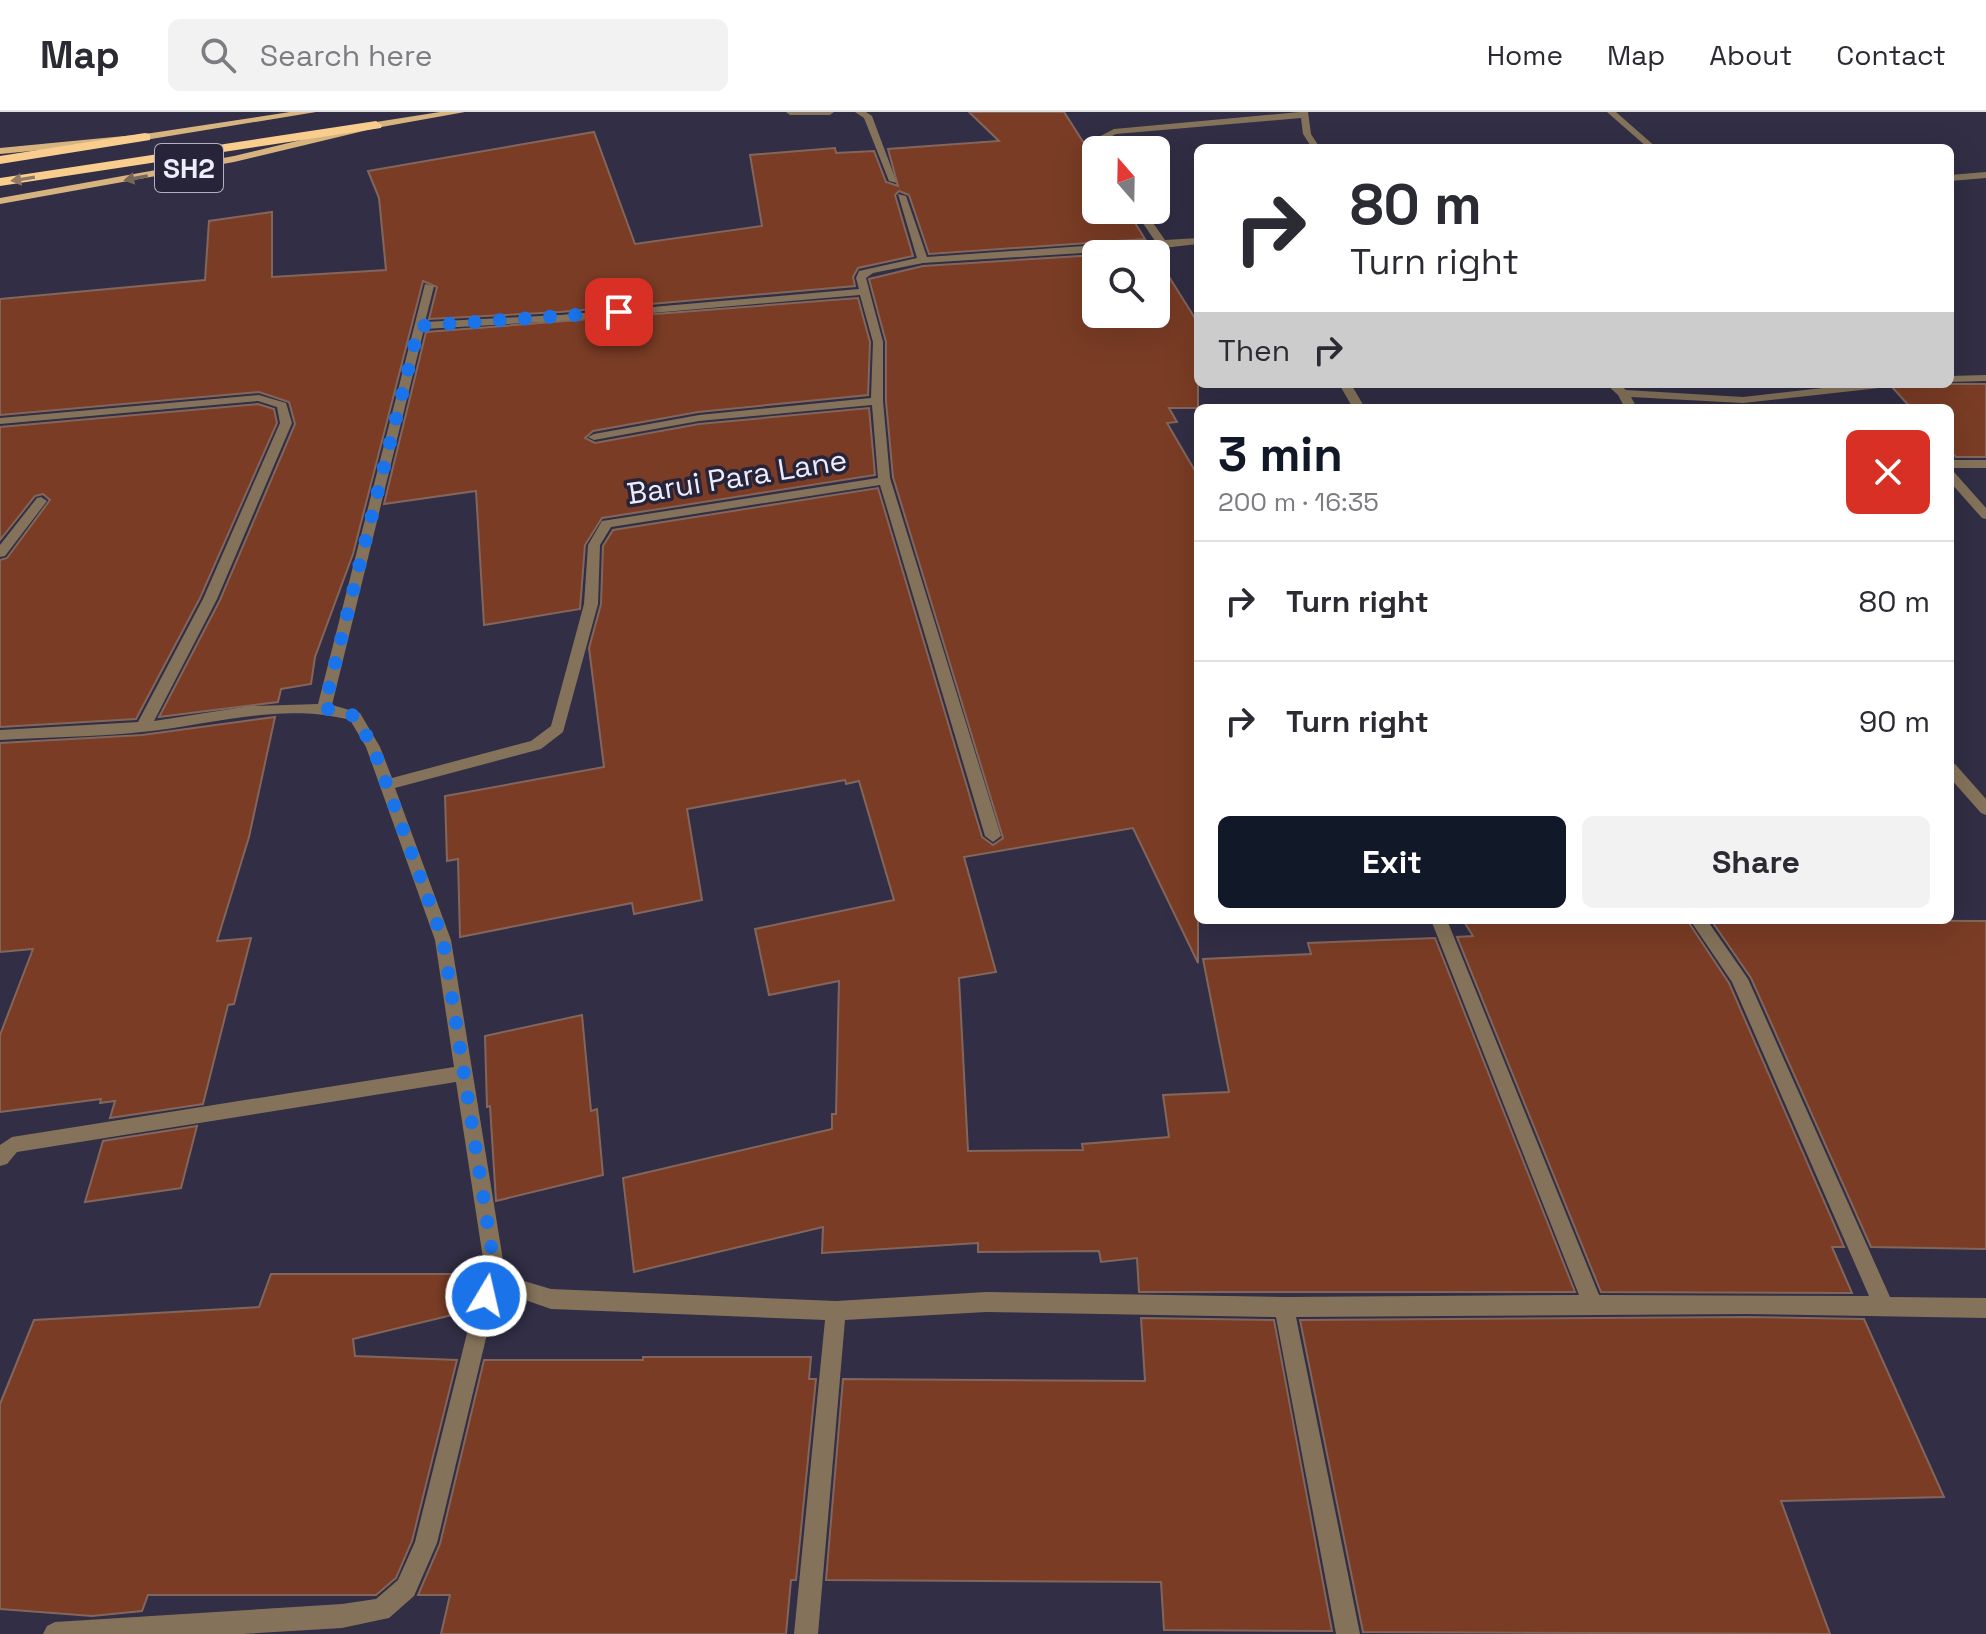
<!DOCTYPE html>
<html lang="en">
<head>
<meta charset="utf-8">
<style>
	:root { --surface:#fff; --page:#f2f2f3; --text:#2b2b33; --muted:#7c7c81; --line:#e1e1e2; --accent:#111827 }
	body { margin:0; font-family:"Space Grotesk",sans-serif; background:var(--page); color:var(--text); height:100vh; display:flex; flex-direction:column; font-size:30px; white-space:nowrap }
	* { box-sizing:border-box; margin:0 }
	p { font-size:26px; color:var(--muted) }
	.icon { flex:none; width:44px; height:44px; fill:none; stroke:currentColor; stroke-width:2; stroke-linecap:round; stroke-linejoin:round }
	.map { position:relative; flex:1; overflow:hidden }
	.panel { position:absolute; left:1194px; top:292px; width:760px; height:520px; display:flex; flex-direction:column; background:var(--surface); border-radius:12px; box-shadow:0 8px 32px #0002 }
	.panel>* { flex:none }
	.top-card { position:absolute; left:1194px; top:32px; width:760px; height:244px; border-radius:12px; box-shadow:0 8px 32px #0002; background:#fff; color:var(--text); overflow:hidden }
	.needle { width:52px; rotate:340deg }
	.buttons { position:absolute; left:1082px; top:24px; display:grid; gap:16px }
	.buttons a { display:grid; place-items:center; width:88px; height:88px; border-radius:12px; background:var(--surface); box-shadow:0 8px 32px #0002; font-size:40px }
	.pin { position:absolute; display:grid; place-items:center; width:68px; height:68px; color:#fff; margin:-34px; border-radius:16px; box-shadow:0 4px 12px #0006 }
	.me { position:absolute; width:88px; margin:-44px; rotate:9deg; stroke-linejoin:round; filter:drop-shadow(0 0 6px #0008) }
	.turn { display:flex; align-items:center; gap:28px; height:168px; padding:0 24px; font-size:36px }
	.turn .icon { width:104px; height:104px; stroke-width:2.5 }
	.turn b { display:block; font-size:56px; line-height:68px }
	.then { display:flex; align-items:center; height:76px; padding:0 24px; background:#0003; gap:16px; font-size:30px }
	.round { display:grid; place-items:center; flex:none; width:84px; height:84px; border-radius:12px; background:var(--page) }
	.overview { display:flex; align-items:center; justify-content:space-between; height:136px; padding:0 24px }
	h1 { font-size:48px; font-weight:700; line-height:60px; color:var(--accent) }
	.action { display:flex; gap:16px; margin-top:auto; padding:16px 24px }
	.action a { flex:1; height:92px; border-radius:12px; background:var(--accent); color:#fff; font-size:32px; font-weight:700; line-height:92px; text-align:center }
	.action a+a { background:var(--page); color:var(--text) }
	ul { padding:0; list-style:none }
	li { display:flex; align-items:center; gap:24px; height:120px; padding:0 24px; border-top:2px solid var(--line) }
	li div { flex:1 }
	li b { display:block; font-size:30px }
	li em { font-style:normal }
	header { display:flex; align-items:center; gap:48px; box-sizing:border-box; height:112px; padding:0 40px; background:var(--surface); border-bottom:2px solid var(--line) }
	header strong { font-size:38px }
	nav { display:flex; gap:44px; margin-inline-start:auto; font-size:28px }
	.search { width:560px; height:72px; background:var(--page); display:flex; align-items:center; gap:20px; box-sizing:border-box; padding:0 28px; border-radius:12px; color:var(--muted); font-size:30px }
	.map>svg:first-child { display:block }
	.building { fill:#7a3c25; stroke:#83665b; stroke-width:2 }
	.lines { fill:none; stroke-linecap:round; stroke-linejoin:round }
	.service { fill:#84735a; fill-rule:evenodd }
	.minor { fill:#84735a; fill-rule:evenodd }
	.primary { fill:#d7b47f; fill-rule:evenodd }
	.motorway { fill:#f8cd8e; fill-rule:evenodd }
	.oneway { fill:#766559 }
	.oneway2 { fill:#907864 }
	.route { stroke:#1a73e8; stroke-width:14; stroke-dasharray:0 25.2 }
	.labels { text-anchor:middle; stroke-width:7; stroke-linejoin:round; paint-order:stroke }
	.shield { fill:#27243a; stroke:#b2b0c2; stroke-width:2 }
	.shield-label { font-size:28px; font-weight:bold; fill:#edecfc }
	.street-label { font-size:30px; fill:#edecfc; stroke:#27243a }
</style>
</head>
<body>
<header>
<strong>Map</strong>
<div class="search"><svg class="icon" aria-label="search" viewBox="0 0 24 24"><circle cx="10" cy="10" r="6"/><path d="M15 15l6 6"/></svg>Search here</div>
<nav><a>Home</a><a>Map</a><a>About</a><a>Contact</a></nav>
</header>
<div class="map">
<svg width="1986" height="1522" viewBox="0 0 1986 1522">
	<rect width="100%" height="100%" fill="#312e45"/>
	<path class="building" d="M969 0H1064L1096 50V98H1127L1145 127 929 142 909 83 899 79 895 83 913 144 858 156 853 165 855 174 560 200 429 207 437 175 423 169 353 442 315 545 311 572 281 577 278 590 159 605 220 488 295 312 289 290 259 280 0 303V187L205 168 209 109 272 100V165L386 158 379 86 368 59 594 20 635 132 762 114 750 43 835 36 836 41 874 39 886 70 898 74 888 37 999 29Z
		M1096 143V202H1156V144L1198 211V296H1169L1177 310 1167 311 1198 364V851L1133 716 964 745 996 860 959 866 968 1039 1083 1038 1082 1032 1169 1025 1163 983 1229 980 1203 847 1311 842 1308 831 1435 826 1575 1180H1139L1137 1146 1101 1150 1099 1139 978 1140V1131L822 1141 823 1115 634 1160 623 1066 832 1017V1002H836L839 869 769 883 755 817 894 788 859 669 846 672 845 668 687 697 702 788 634 802 632 791 460 825 458 747 447 749 445 684 604 655 589 536 601 492 603 434 613 418 878 376 982 725 993 733 1003 726 893 365 886 289V230L869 167 923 154Z
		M858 186 870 230 868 283 698 300 593 319 585 326 595 331 699 312 869 296 875 363 602 406 585 433 580 497 484 513 476 379 384 392 426 220Z
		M1897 272H1986V345H1956L1950 339V296H1911L1893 276Z
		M258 292 274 297 277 311 200 486 136 607 0 615V448L7 446 50 388 43 382 35 384 0 428V315Z
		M275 605 249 725 217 829 251 826 234 892 228 893 203 992 110 1006 115 989 100 991 101 987 0 1000V923L33 837 0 840V631L142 623Z
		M1463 808H1687L1729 871 1844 1135H1832L1852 1181 1601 1180 1457 825 1473 824Z
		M1711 808 1986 809V1137L1871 1135 1751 866Z
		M582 903 591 999 597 997 603 1063 496 1089 490 994 487 995 485 924Z
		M197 1014 181 1076 85 1090 103 1029Z
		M271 1162H479L469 1199 353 1227 355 1244 457 1248 412 1429 396 1466 376 1483H148L142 1499 92 1504 0 1497V1292L34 1208 259 1195Z
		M1746 1205 1864 1207 1944 1385 1781 1389 1830 1522 1363 1520 1300 1208Z
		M1141 1206 1274 1208 1332 1519 1164 1518 1161 1470 826 1468 843 1267 1145 1269Z
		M643 1245H811L809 1267H816L796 1468H791L786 1522H441L450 1483H418L440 1432 484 1248H643Z"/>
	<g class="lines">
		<path class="service" d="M786 0H834L830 3H790Z
			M855 0H866L872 4 897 71 889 69 864 6Z"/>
		<path class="minor" d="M1300 0H1308L1311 22 1320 36H1312L1303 22 1301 6 1116 22 1098 31 1102 38H1096V40L1089 30 1114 17Z
			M1607 0H1616L1657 36H1648Z
			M1986 60V66L1950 69V63Z
			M898 82 906 84 927 145 1155 129 1134 98H1144L1165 128 1198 126V132L1163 136 923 151 873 161 866 166 883 230V289L890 366 1001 724 993 730 985 724 880 373 611 415 600 433 598 492 563 620 541 637 395 676 451 828 503 1148 524 1169 551 1177 836 1189 986 1180 1284 1185 1579 1183 1431 808H1447L1599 1183 1869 1184 1732 870 1690 808H1707L1748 867 1890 1185 1986 1186V1206L1746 1202 1296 1205 1360 1522H1336L1276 1205 986 1200 845 1208 818 1522H794L825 1208 551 1197 511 1183 499 1172 437 1431 414 1484 389 1506 342 1516 242 1522H43L47 1514 55 1510 342 1492 376 1487 398 1468 415 1430 484 1153 456 970 17 1040 7 1052 0 1054V1033L12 1025 454 955 435 828 366 635 350 608C281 590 211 613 142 620 95 625 47 625 0 628V618L138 610 203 487 280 311 277 295 258 289 0 312V306L259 283 286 291 292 311 217 487 154 609 250 594 318 592 425 172 434 174 425 210 560 203 859 177 856 166 859 159 917 146ZM860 183 873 230 871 286 699 303 594 322 588 325 594 328 699 309 872 293 878 366 602 409 588 433 584 492 551 614 531 629 392 666 380 635 360 601 332 593 424 217 560 209Z
			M1986 263V269L1950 270V264Z
			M1339 272H1351L1365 296H1353Z
			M1606 272H1619L1626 278 1743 285 1858 272H1894L1888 275 1743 291 1631 285 1637 296H1625L1618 283Z
			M1950 348H1986V356H1950Z
			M1950 359 1954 360 1986 396V407L1982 406 1950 370Z
			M41 385 47 389 5 444 0 445V433L37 386Z
			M1950 651 1955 652 1986 687V703L1981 701 1950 666Z"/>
		<path class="primary" d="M290 0H316L145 28 0 42V36L145 22Z
			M440 0H465L376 16 234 50 0 92V86L234 44 376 10Z"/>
		<path class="motorway" d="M376 9 382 13 381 16 0 74V66Z
			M145 21 150 22V28L0 52V44Z"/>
	</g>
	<defs><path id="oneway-solid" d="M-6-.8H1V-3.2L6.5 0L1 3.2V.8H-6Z" transform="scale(2)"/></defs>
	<use class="oneway" href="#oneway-solid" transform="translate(136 66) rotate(169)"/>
	<use class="oneway2" href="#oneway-solid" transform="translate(23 67) rotate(171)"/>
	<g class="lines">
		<path class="route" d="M486 1184 494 1153 443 828 373 635 355 604 324 596 419 214 619 200"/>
	</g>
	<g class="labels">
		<rect class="shield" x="155" y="32" width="68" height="48" rx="6"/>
		<g class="shield-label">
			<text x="189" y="66">SH2</text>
		</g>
		<g class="street-label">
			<text transform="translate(737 365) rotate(-9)" y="10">Barui Para Lane</text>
		</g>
	</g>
</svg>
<div class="buttons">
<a><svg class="needle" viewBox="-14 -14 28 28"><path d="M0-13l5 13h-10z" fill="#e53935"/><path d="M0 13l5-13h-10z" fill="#7c7c81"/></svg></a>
<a><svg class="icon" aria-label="search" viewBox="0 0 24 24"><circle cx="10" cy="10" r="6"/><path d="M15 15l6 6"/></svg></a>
</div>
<div class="pin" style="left:619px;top:200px;background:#d93025"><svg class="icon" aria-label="arrive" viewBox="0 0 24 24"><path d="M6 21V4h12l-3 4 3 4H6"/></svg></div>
<svg class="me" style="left:486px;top:1184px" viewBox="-20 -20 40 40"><circle r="17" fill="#1a73e8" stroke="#fff" stroke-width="3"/><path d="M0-11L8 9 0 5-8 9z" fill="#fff"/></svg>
<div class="top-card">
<div class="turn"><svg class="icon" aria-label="right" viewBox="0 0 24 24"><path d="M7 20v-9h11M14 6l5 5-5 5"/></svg><div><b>80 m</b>Turn right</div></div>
<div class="then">Then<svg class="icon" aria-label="right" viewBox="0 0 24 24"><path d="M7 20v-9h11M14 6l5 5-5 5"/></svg></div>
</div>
<section class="panel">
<div class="overview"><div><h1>3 min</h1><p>200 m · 16:35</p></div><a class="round" style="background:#d93025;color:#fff"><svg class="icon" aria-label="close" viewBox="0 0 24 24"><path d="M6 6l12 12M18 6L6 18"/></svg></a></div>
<ul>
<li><svg class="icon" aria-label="right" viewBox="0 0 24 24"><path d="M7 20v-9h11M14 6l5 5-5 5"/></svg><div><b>Turn right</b></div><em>80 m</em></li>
<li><svg class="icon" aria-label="right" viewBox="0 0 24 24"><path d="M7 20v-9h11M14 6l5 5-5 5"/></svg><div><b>Turn right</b></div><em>90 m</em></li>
</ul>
<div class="action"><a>Exit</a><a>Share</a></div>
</section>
</div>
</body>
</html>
